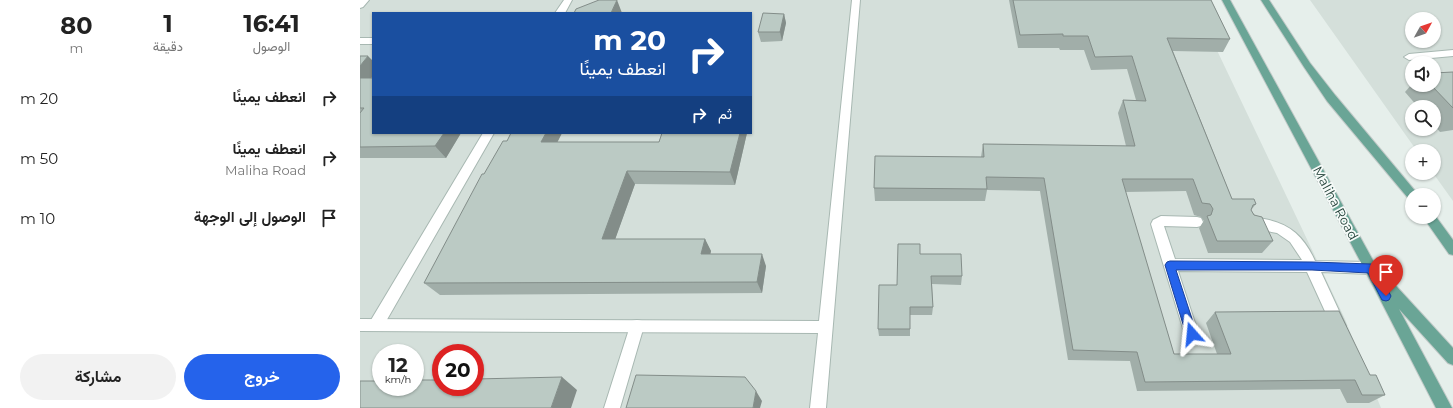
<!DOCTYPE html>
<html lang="ar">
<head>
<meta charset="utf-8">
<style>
	:root { --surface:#fff; --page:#f2f2f2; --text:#222; --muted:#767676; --accent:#2563eb }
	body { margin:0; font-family:Montserrat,Vazirmatn,sans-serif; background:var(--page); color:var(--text); direction:rtl; height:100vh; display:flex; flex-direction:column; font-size:15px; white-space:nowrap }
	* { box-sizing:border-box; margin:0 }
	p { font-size:13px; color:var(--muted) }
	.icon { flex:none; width:22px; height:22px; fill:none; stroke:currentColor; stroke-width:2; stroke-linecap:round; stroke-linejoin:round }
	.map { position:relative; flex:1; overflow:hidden; direction:ltr }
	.side { display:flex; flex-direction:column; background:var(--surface); width:360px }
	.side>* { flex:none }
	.hud { position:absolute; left:12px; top:12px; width:380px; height:122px; border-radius:0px; box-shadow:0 1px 3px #0004; direction:rtl; background:#1a4fa0; color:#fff; overflow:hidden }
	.needle { width:26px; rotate:50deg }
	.buttons { position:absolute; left:1045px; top:12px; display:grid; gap:8px }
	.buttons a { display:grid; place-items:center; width:36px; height:36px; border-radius:50%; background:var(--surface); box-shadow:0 1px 3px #0004; font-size:20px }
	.speed { position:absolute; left:12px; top:344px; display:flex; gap:8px; font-size:20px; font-weight:700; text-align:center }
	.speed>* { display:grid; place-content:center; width:52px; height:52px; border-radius:50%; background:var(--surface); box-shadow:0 1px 3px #0004; line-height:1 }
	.speed small { font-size:10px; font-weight:400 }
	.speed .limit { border:6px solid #d22; background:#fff; color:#111 }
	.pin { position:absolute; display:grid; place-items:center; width:34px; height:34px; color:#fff; margin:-41px -17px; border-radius:50% 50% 50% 0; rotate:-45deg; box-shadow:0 0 4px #0007 }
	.pin .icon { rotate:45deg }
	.me { position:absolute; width:44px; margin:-22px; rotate:342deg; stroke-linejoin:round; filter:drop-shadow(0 0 3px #0008) }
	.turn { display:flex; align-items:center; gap:14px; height:84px; padding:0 20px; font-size:18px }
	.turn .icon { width:52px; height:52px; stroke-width:2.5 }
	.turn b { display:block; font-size:28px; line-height:34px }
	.then { display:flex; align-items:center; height:38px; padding:0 20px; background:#0003; gap:8px; font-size:15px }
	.eta { display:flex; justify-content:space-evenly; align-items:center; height:68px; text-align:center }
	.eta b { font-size:24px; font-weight:700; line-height:28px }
	.button { display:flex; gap:8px; margin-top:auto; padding:8px 20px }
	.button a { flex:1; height:46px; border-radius:24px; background:var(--accent); color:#fff; font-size:16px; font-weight:700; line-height:46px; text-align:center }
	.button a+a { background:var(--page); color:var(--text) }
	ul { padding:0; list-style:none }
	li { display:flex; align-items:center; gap:12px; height:60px; padding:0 20px }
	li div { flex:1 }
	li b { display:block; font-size:15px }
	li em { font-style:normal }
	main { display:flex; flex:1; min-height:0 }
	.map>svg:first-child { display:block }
	.built { fill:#d4dfda; fill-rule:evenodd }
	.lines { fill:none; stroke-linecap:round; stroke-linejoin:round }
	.lane-casing { stroke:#a8b8b2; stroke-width:2 }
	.street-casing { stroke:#a8b8b2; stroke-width:2 }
	.primary-casing { stroke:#c2cac8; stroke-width:2 }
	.lane { fill:#fff; fill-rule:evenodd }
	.street { fill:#fff; fill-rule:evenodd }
	.primary { fill:#6aa596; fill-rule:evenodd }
	.wall { fill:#a1aea9 }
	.shaded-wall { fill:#838d89 }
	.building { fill:#bbcac4; stroke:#838d89 }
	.route { fill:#2563eb; stroke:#184099 }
	.labels { text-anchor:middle; stroke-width:3.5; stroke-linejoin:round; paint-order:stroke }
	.street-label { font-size:13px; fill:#24423a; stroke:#f7fbf9 }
</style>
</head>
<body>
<main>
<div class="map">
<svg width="1093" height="408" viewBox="0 0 1093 408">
	<rect width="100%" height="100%" fill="#e6efeb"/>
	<path class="built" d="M0 0H833L985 319 1021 408H0ZM13 13H391V133H13ZM21 353H55V387H21ZM81 353H115V387H81Z
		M950 0H1093V201L1073 173 1074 151H1057ZM1052 19H1074V41H1052ZM1052 63H1074V85H1052ZM1052 107H1074V129H1052Z"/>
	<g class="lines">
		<g class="lane-casing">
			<path id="lane" d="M0 0H9L3 7 0 8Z
				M204 0H212L205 13H195Z
				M0 38H13V44H0Z
				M1093 50V56L1049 60 1044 57 1049 54Z
				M123 133H134L21 330 16 331 11 330 9 325 11 320Z
				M801 216 837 217 841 218 843 222 841 226 837 227 804 226 815 259 942 260 930 242 917 233 886 227 884 223 886 219C892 217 898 218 904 219 930 223 945 238 955 261L1011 262 1016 264 1017 268 1016 272 1011 274 961 272 986 326 984 331 979 332 974 331 947 272 818 271 839 335 837 340 832 342 827 340 825 335 791 224 793 220Z
				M277 320 282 321 284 326 260 408H244L270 326 272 321Z"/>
		</g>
		<g class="street-casing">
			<path id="street" d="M492 0H500L466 408H450L458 333 0 331V319L459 321Z"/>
		</g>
		<g class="primary-casing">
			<path id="primary" d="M862 0H870L1021 275 1027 276 1093 348V365L1088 363 1039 309 1092 408H1076L1006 272Z
				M901 0H909L950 63 975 95 1056 192 1058 195H1052V200L1048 198 967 101 944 67Z
				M1074 214 1093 240V255L1089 254 1063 217H1074Z"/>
		</g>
		<use href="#lane" class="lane"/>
		<use href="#street" class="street"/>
		<use href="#primary" class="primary"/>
	</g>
	<path class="wall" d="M649 0H851L870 39 863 52 813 51 872 199 896 204 891 210 913 241 902 253H848L839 228 844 221 841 217 834 215 826 191 765 192 814 354H857L846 323 855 312 1010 375 1025 395 1009 403H987L980 389 777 391 770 361 708 360 680 191 627 190 625 201H515L514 188 621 157 623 144 766 146 758 113 763 100H776L767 69 731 70 724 50H700L699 48H658Z
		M424 14 426 23 422 41 401 42 398 32Z
		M0 56 11 78 13 133H101L86 158H0Z
		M1093 72V130L1080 132 1074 125V107H1058L1045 92 1052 84V85H1074Z
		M151 133H202L197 142H299L302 133H387L375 185 275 184 255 239H345L351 251 350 254 406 266 402 293 80 295 64 283 124 174 147 141Z
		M560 254 602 276 601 285 572 284 573 307 572 315H550V336H519L518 329Z"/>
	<path class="shaded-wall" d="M257 0 262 13H251Z
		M424 14 426 23 422 41 420 32Z
		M8 56 13 61V76L1 90 0 88V66Z
		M84 133H101L86 158 75 146Z
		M186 133H202L191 155 181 142Z
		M380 133H387L375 185 370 172Z
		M267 171 275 184 251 251 242 239Z
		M345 239 351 251 348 266 341 254Z
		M402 254 406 266 402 293 397 282Z
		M202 377 217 390 211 408H191Z
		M396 391 402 401 400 408H393Z"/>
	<path class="building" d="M239 0H257L251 13H214L216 9Z
		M653 0H851L870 39 807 38 872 199H894L896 204 893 205 891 210 894 215 902 217 913 241H857L847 216 851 215 853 209 850 204 842 203 833 179H762L814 354H871L855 312 979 311 1010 375H1016L1025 395H1002L995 380 785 382 777 352 713 350 684 178 626 177 627 189 514 188 515 156 624 157 623 144 775 146 763 100 786 101 772 56 735 57 728 36H703V34L660 35Z
		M403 13 424 14 420 32H398Z
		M0 56H8L0 66Z
		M1093 72V108L1071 85H1074V73Z
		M0 78H13V133H84L75 146 0 147V113L4 108H0Z
		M151 133H186L181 142H299L302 133H380L370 172 267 171 242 239H345L341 254H402L397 282 64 283 122 174H124L143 141H147Z
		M538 244H560V254H601L602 276H571L573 307H550V329H518L519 285H537Z
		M276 375 385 377 396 391 393 408H266Z
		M202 377 191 408H0V381H21V387H55V380H81V387H115V379Z"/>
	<path class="route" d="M810 261 952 262 1011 264 1015 265 1031 296 1029 300 1026 301 1022 300 1008 273 952 270H816L837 334 836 338 832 339 828 338 826 334 805 265 807 262Z"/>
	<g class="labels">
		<g class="street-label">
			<text transform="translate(976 203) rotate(62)" y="5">Maliha Road</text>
		</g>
	</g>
</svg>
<div class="buttons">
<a><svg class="needle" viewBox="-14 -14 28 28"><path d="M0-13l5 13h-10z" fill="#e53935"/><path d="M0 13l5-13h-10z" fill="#767676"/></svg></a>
<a><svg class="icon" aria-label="sound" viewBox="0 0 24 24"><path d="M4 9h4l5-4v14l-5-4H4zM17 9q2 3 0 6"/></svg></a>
<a><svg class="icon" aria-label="search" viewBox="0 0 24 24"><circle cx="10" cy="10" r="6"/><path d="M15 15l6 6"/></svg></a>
<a>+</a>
<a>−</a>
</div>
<div class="speed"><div>12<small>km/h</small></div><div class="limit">20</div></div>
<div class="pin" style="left:1026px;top:296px;background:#d93025"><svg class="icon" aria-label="arrive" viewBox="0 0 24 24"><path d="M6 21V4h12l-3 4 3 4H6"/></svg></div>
<svg class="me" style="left:832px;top:334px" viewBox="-20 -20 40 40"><path d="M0-17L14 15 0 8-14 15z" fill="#2563eb" stroke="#fff" stroke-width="4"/></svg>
<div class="hud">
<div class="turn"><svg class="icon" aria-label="right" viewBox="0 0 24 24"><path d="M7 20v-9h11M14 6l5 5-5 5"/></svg><div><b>20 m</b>انعطف يمينًا</div></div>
<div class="then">ثم<svg class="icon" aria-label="right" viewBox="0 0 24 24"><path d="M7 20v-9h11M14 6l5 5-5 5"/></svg></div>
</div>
</div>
<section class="side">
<div class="eta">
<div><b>16:41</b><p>الوصول</p></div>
<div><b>1</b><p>دقيقة</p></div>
<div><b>80</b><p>m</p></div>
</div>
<ul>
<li><svg class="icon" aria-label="right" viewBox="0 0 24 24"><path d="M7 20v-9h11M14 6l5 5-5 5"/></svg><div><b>انعطف يمينًا</b></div><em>20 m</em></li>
<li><svg class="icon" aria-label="right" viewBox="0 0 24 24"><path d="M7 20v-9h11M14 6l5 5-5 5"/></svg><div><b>انعطف يمينًا</b><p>Maliha Road</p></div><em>50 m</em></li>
<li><svg class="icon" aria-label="arrive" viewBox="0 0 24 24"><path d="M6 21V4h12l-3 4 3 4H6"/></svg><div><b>الوصول إلى الوجهة</b></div><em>10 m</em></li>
</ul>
<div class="button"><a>خروج</a><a>مشاركة</a></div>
</section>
</main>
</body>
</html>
